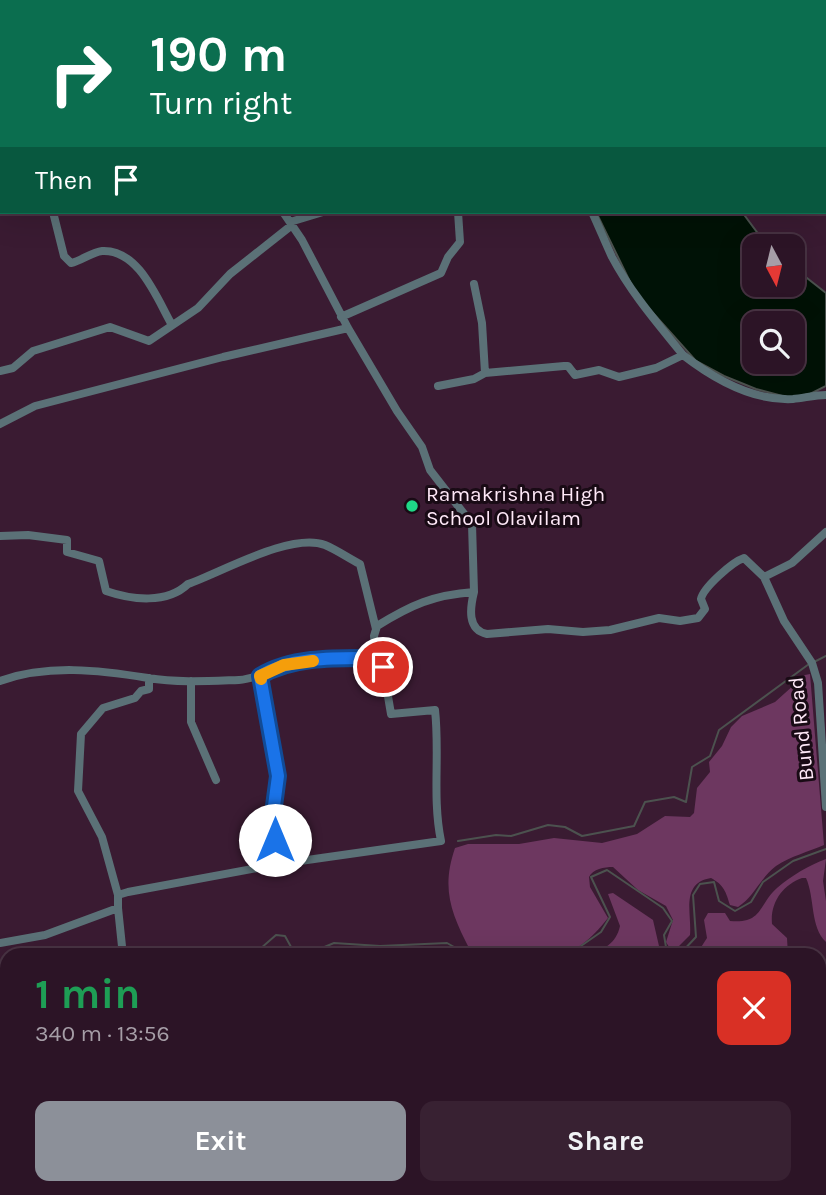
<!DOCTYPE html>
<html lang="en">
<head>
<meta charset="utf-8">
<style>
	:root { --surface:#2c1426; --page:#382132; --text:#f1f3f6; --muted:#a69ea7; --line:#483343; --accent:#8c9099 }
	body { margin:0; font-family:Karla,sans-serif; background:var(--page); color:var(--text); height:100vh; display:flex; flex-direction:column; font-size:26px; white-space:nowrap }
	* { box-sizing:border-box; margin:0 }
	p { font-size:23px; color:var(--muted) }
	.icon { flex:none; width:38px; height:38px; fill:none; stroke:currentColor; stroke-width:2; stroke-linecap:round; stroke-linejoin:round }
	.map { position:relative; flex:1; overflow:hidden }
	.details { position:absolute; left:0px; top:948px; width:826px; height:247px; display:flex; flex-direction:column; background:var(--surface); border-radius:21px 21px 0 0; box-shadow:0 7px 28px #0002,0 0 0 2px var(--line) }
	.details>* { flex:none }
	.guide { position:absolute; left:0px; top:0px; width:826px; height:214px; box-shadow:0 7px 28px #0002,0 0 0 2px var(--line); background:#0b6e4f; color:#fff; overflow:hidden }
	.needle { width:46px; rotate:173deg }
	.fabs { position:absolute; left:742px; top:234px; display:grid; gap:14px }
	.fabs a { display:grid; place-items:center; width:63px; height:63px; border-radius:14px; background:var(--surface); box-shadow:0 7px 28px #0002,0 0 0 2px var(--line); font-size:35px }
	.pin { position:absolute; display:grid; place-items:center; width:60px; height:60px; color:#fff; margin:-30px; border:4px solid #fff; border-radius:50%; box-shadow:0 2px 7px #0007 }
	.me { position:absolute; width:77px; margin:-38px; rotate:0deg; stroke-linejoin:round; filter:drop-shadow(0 0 5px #0008) }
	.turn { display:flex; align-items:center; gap:24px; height:147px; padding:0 35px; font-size:32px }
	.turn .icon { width:91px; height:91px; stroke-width:2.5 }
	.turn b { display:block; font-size:49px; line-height:60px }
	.then { display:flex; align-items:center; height:66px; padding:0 35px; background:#0003; gap:14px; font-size:26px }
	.round { display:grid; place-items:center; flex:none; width:74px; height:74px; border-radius:14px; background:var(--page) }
	.headline { display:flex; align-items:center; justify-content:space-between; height:119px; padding:0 35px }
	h1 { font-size:42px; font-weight:700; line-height:52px; color:#1e9e55 }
	.cta { display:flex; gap:14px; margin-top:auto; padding:14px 35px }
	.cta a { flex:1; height:80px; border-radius:14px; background:var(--accent); color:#fff; font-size:28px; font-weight:700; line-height:80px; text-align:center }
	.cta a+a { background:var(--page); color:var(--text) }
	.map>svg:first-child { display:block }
	.green { fill:#6d3760 }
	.water { fill:#001206; stroke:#4c524f; stroke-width:2; fill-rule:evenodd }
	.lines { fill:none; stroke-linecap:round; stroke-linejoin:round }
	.stream { stroke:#4c524f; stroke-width:2 }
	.minor { stroke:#5b7177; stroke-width:8 }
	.route-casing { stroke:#114b97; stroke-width:18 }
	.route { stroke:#1a73e8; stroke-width:12 }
	.slow { stroke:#f59e0b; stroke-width:12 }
	.poi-dot { fill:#1fd887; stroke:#190b15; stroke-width:2.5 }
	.labels { text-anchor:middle; stroke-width:6; stroke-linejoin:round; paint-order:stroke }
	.poi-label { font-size:21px; fill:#ffe9f8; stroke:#190b15; text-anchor:start }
	.street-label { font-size:21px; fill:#ffe9f8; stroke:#190b15 }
</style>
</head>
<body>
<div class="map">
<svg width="826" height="1195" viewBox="0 0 826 1195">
	<rect width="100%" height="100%" fill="#3a1b32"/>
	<path class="green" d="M810 674 824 845C808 852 791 856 776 866 761 877 754 897 738 907L730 905C726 892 724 885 711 878 680 883 692 914 690 935L676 949 669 947 666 942 673 920 666 906 638 890 613 867C604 867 593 869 589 877L590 887 608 918C597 932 575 957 554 954 546 952 542 947 533 949L525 956 477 955 470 950C451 913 441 889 455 848L468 844H519L554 838 602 843 637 834 665 816 690 817 694 813 697 788 710 772 709 762 722 746 731 727 742 716 775 702 805 675Z
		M826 859 823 881 826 901V942C810 927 815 898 806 878H802C783 885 770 902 772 924L787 938 788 955H696L707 938 704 920 708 913H725L730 921C763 924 758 905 777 888 791 876 809 865 826 859Z
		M613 893 653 920 659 946 666 955H589C604 949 616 944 620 926L608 894Z"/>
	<path class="water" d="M596 212H742L768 247H754V285H793V267L826 293V386L810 394 790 398 756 389 724 376 696 361 636 294ZM754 324H793V362H754Z"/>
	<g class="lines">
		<path class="stream" d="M814 662 826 656
			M458 841 496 835 511 836 548 825 565 827 582 836 634 826 645 802 674 797 686 802 692 767 710 756 719 730 809 664
			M252 956 276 935 285 936 296 956
			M316 956 322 948 334 943 380 946 447 943 470 956
			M529 956 531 952 543 951 547 956
			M562 956 568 955 601 932 610 917 591 877 607 870 663 908 672 921 664 935 666 947 680 954 696 937 693 895 700 884 714 882 719 901 735 911 751 902 763 882 793 861 826 849
			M0 993 7 991"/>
		<path class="minor" d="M469 0 471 2
			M783 2V0
			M0 15H2
			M824 50 826 52
			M824 113 826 112
			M0 211H2
			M53 212 64 256 71 263C81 261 92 252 102 251 139 249 157 299 172 325
			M283 212 302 240 348 328 397 411 422 447 430 470 472 524 474 592
			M592 212C599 227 605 242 612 257 631 293 658 324 683 355 714 379 754 401 793 399 804 398 815 395 826 395
			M290 222 323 212
			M474 284 482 323 485 373
			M341 317 441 273 448 257 460 242 458 212
			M0 371 13 368 33 351 110 327 149 341 198 308 230 274 292 225
			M438 386 474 379 485 373 564 366H568L575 375 599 370 619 377 656 368 683 355
			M0 424 35 406 223 357 348 328
			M0 536 28 535 67 540V552L99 561 106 591C132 600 167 604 188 584 222 572 291 532 325 545 337 550 348 558 360 564L376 629
			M764 577 792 563 826 532
			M260 676 278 776 272 821 279 864 441 841C432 797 440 754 435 710L391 714 383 667 376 658
			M0 681C47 664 100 670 148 678 178 683 210 681 239 680 257 679 269 669 285 665 314 658 346 658 376 658L374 636 377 626C411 605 433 595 474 592 470 608 467 630 487 634L548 629 583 632 610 630 659 618 680 621 698 618 705 609 701 599C703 588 732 562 744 558L764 577 784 621 812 663 818 683 826 807
			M191 681V722L216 780
			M118 895 102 837 78 791 81 734 103 708 135 698 141 691 149 689V678
			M118 908 123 956
			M0 943 45 935 118 908V895L128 892 279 864
			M819 1094 826 1122
			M0 1179 7 1176
			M154 1188 155 1195"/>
	</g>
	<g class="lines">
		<g class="route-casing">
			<path id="route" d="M275 840 272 821 278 776 260 676C293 656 338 658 376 658L383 667"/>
		</g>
		<use href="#route" class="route"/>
		<path class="slow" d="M261 679 260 676 284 665 313 661"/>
	</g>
	<circle class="poi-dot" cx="412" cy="506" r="7"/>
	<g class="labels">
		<g class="poi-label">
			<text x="426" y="501">Ramakrishna High<tspan x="426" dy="24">School Olavilam</tspan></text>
		</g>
		<g class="street-label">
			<text transform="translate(801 729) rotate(-96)" y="7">Bund Road</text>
		</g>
	</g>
</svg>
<div class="fabs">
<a><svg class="needle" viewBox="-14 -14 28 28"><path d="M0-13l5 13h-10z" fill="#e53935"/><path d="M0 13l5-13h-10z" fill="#a69ea7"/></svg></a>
<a><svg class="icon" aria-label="search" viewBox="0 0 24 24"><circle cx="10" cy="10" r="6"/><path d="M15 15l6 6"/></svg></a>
</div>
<div class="pin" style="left:383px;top:667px;background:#d93025"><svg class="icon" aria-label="arrive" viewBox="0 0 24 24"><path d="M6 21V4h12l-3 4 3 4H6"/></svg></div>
<svg class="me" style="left:275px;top:840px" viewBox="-20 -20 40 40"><circle r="19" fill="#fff"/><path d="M0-13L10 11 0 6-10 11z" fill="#1a73e8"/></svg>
<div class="guide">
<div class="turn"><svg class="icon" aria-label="right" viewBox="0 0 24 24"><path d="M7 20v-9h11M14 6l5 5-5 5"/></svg><div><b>190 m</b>Turn right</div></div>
<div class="then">Then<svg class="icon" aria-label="arrive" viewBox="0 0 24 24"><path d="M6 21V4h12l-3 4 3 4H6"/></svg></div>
</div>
<section class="details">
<div class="headline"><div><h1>1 min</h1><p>340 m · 13:56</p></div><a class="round" style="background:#d93025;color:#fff"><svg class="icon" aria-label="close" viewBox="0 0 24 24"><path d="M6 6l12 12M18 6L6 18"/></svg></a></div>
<div class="cta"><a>Exit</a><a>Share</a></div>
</section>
</div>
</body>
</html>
